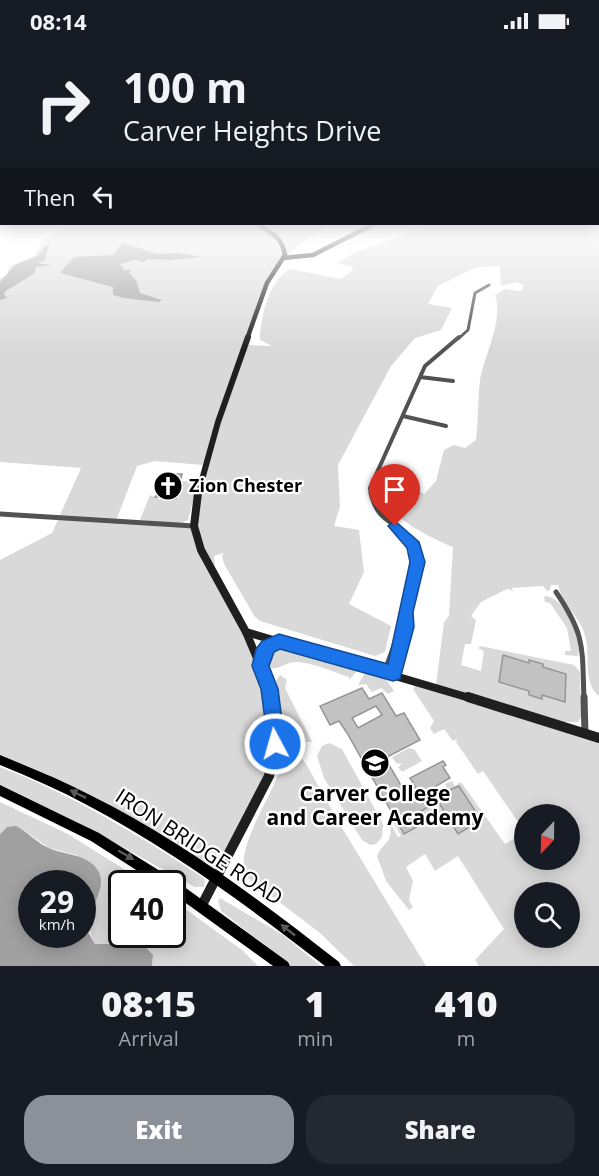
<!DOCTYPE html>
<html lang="en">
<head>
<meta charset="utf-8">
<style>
	:root { --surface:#171b24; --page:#242831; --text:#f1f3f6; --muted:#9ea1a6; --accent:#8c9099 }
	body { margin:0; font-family:"Open Sans",sans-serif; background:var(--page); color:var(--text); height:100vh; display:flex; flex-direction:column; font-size:22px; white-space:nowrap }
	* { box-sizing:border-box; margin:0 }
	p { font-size:20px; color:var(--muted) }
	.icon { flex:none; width:33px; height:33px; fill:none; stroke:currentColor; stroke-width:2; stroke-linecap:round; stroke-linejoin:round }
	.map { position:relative; height:924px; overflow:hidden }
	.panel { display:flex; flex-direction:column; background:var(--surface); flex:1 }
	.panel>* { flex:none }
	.hud { position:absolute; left:0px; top:0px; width:600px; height:183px; box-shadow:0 3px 15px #0003; background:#171b24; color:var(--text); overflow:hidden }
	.needle { width:39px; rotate:202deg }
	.tools { position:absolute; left:514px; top:762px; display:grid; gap:12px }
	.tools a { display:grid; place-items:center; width:66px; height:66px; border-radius:50%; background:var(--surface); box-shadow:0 3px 15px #0003; font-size:30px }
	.speed { position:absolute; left:18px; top:828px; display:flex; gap:12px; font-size:30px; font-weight:700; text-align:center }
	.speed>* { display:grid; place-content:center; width:78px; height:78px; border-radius:50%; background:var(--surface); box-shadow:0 3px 15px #0003; line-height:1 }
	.speed small { font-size:15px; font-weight:400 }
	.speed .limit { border:3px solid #111; border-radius:9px; background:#fff; color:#111 }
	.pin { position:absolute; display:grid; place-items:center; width:51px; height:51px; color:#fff; margin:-62px -26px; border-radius:50% 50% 50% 0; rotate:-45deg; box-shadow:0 0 6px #0007 }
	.pin .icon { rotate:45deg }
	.me { position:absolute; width:66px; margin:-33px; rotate:354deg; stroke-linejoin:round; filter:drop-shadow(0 0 4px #0008) }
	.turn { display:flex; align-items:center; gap:21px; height:126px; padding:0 24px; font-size:27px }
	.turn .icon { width:78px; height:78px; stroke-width:2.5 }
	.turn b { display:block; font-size:42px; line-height:51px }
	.then { display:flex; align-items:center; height:57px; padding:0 24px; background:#0003; gap:12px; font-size:22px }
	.eta { display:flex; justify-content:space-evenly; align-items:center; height:102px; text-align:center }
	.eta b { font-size:36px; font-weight:800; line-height:42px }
	.cta { display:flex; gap:12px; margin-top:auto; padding:12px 24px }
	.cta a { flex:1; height:69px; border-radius:24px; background:var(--accent); color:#fff; font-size:24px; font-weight:800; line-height:69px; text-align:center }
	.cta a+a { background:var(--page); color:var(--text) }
	.status { display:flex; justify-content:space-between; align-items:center; height:42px; padding:0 30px; background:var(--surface); direction:ltr }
	.status svg { height:16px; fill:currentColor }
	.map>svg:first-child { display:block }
	.green { fill:#d9d9d9; fill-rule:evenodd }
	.water { fill:#a0a0a0; fill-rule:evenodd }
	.building { fill:#c2c2c2; stroke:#969696; stroke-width:1.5; fill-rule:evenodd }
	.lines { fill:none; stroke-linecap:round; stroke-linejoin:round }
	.street-far3 { stroke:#525252; stroke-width:3 }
	.street-far2 { stroke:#525252; stroke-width:4 }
	.street-far1 { stroke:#525252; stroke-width:5 }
	.street { stroke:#525252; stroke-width:7 }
	.secondary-far3 { stroke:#1f1f1f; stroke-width:4.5 }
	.secondary-far2 { stroke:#1f1f1f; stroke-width:6 }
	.secondary-far1 { stroke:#1f1f1f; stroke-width:8 }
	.secondary { stroke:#1f1f1f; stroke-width:10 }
	.primary { fill:#000; fill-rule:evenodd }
	.oneway { fill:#595959 }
	.route { fill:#1a73e8; stroke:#114b97; stroke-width:1.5 }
	.labels { text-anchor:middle; stroke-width:4.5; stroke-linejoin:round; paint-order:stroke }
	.poi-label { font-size:18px; font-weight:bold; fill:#000; stroke:#fff; text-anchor:start }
	.near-poi-label { font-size:21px; font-weight:bold; fill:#000; stroke:#fff }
	.near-street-label { font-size:21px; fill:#000; stroke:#fff }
</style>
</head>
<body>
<div class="status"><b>08:14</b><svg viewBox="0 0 49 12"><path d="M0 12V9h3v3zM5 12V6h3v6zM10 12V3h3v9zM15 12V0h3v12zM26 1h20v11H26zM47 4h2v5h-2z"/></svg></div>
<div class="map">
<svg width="599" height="924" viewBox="0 0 599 924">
	<rect width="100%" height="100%" fill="#fff"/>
	<path class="green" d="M599 177V654C583 641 590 617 586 597 582 576 563 564 558 543H551L550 548 547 549 543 544 512 546 513 550 509 547 505 548 481 560 471 574 476 578 471 602H465L461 623 481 629 484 609 478 606 480 604 574 623 580 630 581 675 578 680H555L436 643 444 580 449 574 453 505C435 498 379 472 384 447 385 443 389 438 391 434L424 452 436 439 444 408 454 403 465 406 476 398C478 379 478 357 480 338 484 314 504 278 495 253L505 247 521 249 523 247V243L516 240 501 244 500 224 476 225 438 244 428 262 452 266 441 288 415 296 391 324 338 423 340 465 334 484 359 488 364 530 349 562 391 584 385 610 375 614 260 579 255 575 224 522 222 514 224 511 214 514 215 524C208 514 201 503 199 491 191 445 232 348 248 303L272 304 260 298C260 275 269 239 290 227L341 237 351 230 353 225 337 221 356 210 436 182H598Z
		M69 182H327L284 215 267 241 204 423 155 419 137 424 116 479 194 484 195 491 248 597 268 648 273 703 268 731 217 832 0 716V518L52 491 81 426 0 420V258L6 249 34 231 36 225 51 223 38 220 45 217 49 205H45L37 214 17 222 0 240V237L7 232 10 224 35 213 42 198Z
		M195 435 199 436 188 478 180 482 140 478 150 453 158 457H175L177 450 172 449 176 442H180L182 439 194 440Z
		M546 554C565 556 583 597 578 614L565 613V609H571L567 586 550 561 545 560 544 555Z
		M282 604 353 624 356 630 349 638V635C333 630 314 621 297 620 285 619 276 632 266 623V612L274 605Z
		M371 629 383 633 394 649 388 652 381 646 372 650 366 642 358 643 365 631Z
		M280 633 287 638 285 646 312 700C277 701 281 666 274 642Z
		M416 643 555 687 599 697V924H479L475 918 504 887 458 814 435 829 425 812 406 825 413 839 409 858 413 865 409 868 386 839 377 814C384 799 393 802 390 781L398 795 401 794 391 776V770L404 792 421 782 416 772 438 759 458 792 469 786 473 787 471 784 481 779 460 744 449 750 445 742 452 739 455 744 461 740 505 802 525 790 483 729 478 732 456 700 457 697 453 699 444 687 434 692 430 686 434 679 413 647ZM525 772H570V818H525ZM525 850H570V896H525Z
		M329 701 342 707 383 782 382 795 376 802 370 803 362 798 324 736 317 714 322 704Z
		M409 706 414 707 422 719 402 730 398 725 402 722 396 721 392 715Z
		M290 714H299L305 720 339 781 426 924H354L320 891 245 834C235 802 275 752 283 718Z
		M0 725C73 753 140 794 205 837L204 845H195L77 780 0 744Z
		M0 760 68 792 146 841 122 842V892H172L173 858 242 908 258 924H152L153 913 139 898 125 902H95C82 878 94 864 101 839L76 813 49 806 25 789 7 785 0 792Z
		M220 856 283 893 321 924H291L221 869 218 859Z"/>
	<path class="water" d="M122 200 157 212 179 211 202 215 170 218 147 217 144 220 135 218 120 222 124 228H131L129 231 136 238 140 251 162 258 159 260 124 256 113 253V245L60 231 74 215 113 213Z
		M49 203 45 218 38 221 53 223 36 225 35 231 6 249 4 252 7 256 0 258V240L15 223 37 214 45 204Z
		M16 784C28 790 38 802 51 807 66 813 86 812 97 827 111 846 84 869 88 889 89 893 93 898 95 902H125L139 898 153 913 152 924H0V792L7 785ZM32 842H82V892H32Z"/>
	<path class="building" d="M162 432H182L180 440H175L172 449 177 450 176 457 155 455 159 450Z
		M503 613 529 621V618L543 622V625L566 632 565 660 542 653V657L529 653V649L499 640Z
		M362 646 369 657 382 651 396 674 404 671 420 698 385 716 406 752 416 746 410 736 443 719 446 723 443 725 450 736 436 744 440 752 459 744 481 778 458 792 438 759 416 772 422 782 404 792 347 691 339 679 330 683 320 664ZM376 664 382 673 358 686 352 676Z"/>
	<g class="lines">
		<path class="street-far3" d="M458 297 468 288 475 251 489 243"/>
		<path class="street-far2" d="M420 335 453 339
			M403 374 446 384
			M371 452 370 446 425 324 459 295"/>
		<path class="street-far1" d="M371 451C378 480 391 476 408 495 411 499 416 508 417 512 422 535 393 604 385 629
			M0 472 194 484
			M556 550C586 594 582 606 584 657
			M261 620 262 612 277 600
			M394 631 406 585 405 573"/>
		<path class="street" d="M584 655 585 692"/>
		<path class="secondary-far3" d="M283 216 313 213 374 182
			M247 297 267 241 285 213C282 195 272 191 257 182"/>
		<path class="secondary-far2" d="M198 452 218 380 248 295"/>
		<path class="secondary-far1" d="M198 451 194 484 201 508 246 590 270 647 271 657
			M246 590 473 657"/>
		<path class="secondary" d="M468 655 599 696
			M202 863 269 734 275 702 271 655"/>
		<path class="primary" d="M0 713C31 726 62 738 92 754 181 798 261 859 339 920L341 924H325C249 865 172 808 87 763 59 748 30 735 0 723Z
			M0 743 99 791 176 839 288 920 290 924H273L172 851V842H158L91 799 0 754Z"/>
	</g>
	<defs><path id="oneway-solid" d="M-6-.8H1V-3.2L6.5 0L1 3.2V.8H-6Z" transform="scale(1.5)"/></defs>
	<g class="oneway">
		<use href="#oneway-solid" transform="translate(78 752) rotate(-154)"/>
		<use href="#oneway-solid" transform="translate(126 813) rotate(30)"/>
		<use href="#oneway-solid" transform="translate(288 888) rotate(-142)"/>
	</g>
	<linearGradient id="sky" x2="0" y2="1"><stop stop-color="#8baccb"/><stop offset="0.58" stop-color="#fff"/><stop offset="1" stop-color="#fff" stop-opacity="0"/></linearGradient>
	<rect width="599" height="307" fill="url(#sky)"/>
	<path class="route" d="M395 479 419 500 425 520 413 570 414 585 400 637 393 639 280 607 274 610 269 624 278 647 285 702 282 709 275 712 269 709 261 647 252 624 256 607 262 599 279 592 388 622 410 520 407 506 388 484Z"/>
	<defs>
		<g id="church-disc" transform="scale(1.5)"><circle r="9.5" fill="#000" stroke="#fff"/><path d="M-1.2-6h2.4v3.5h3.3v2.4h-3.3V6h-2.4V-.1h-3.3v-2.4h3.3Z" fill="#fff"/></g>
		<g id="school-disc" transform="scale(1.5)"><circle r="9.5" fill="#000" stroke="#fff"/><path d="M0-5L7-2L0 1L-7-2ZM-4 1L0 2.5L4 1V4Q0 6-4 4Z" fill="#fff"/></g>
	</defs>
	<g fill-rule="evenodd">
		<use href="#church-disc" x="168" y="444"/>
		<use href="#school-disc" x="375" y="721"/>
	</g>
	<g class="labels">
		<g class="poi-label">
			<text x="189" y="450">Zion Chester</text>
		</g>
		<g class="near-poi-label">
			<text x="375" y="759">Carver College<tspan x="375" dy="24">and Career Academy</tspan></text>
		</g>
		<g class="near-street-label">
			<text transform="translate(199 805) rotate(33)" y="7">IRON BRIDGE ROAD</text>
		</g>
	</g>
</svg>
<div class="tools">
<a><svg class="needle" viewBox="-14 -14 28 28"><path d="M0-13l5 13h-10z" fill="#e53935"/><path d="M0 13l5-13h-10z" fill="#9ea1a6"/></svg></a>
<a><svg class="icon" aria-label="search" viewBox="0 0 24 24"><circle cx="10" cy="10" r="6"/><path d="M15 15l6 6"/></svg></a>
</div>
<div class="speed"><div>29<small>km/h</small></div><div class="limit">40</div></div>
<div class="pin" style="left:395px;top:484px;background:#d93025"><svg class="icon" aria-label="arrive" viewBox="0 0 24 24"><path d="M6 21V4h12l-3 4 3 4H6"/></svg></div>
<svg class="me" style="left:275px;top:702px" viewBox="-20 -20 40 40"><circle r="17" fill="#1a73e8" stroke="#fff" stroke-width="3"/><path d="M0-11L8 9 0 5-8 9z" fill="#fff"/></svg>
<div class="hud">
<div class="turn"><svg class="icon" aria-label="right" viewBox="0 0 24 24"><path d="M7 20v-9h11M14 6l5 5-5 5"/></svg><div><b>100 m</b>Carver Heights Drive</div></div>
<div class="then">Then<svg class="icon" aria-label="left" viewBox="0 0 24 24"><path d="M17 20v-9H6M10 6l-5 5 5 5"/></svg></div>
</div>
</div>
<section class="panel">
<div class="eta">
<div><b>08:15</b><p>Arrival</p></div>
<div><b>1</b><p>min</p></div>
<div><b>410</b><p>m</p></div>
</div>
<div class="cta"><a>Exit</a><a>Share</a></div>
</section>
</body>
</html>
